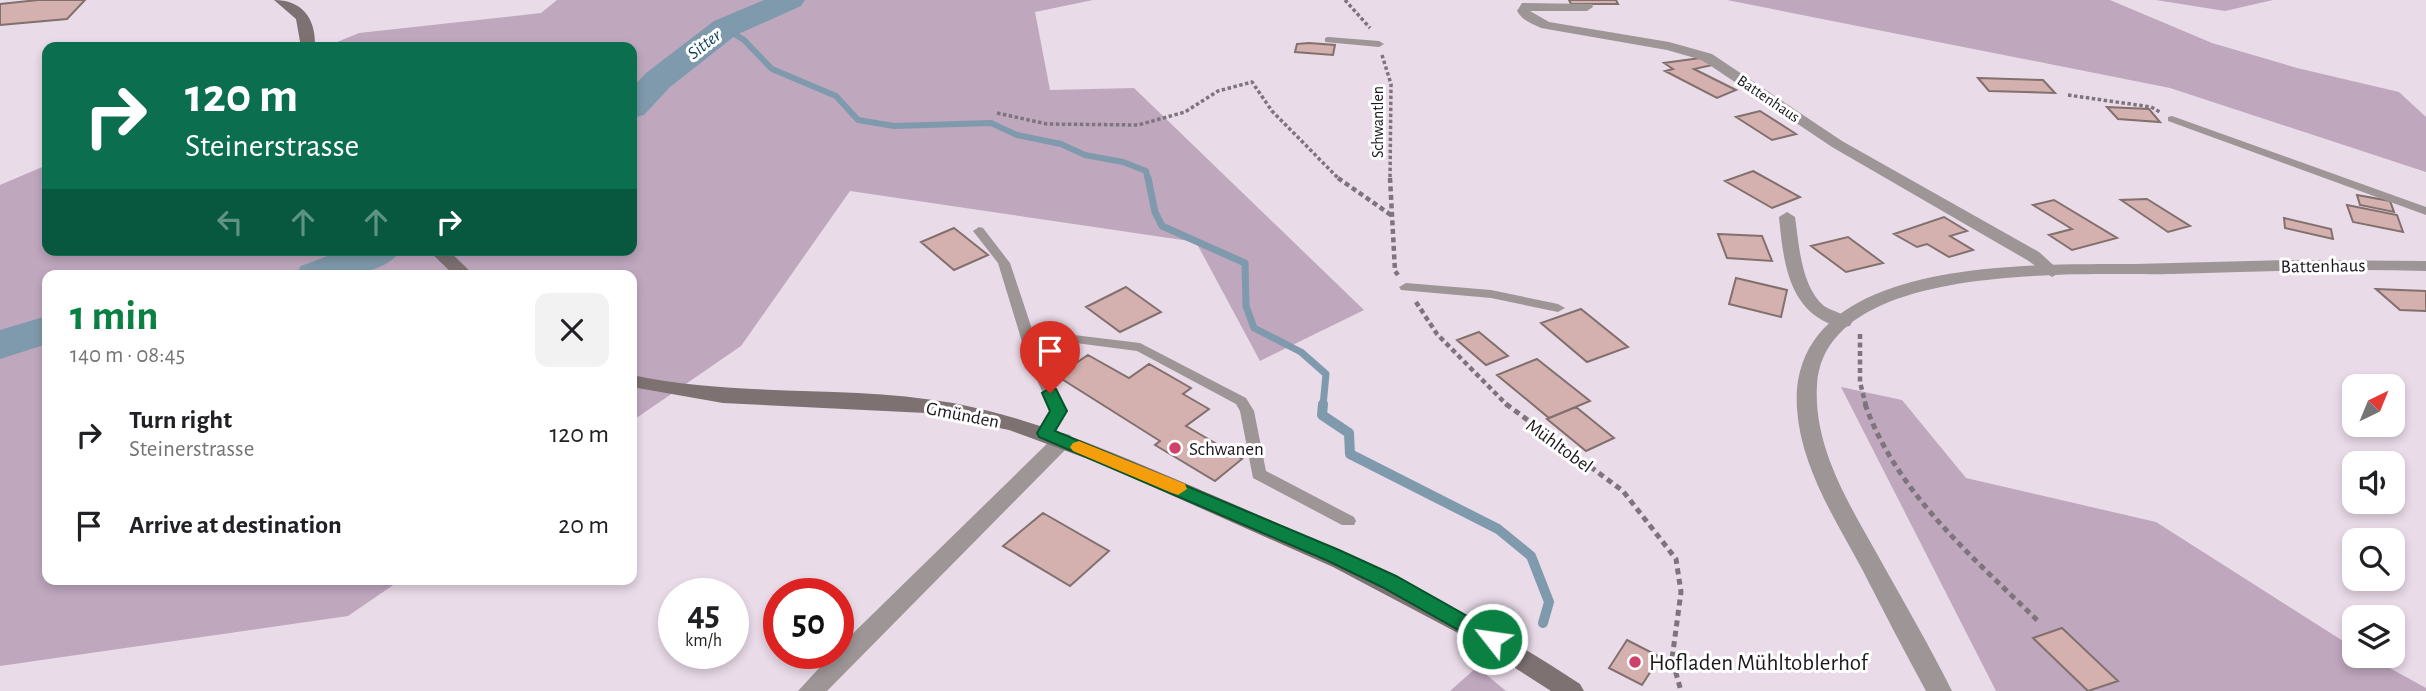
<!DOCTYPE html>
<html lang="en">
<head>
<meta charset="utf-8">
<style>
	:root { --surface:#fff; --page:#f2f2f2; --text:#202124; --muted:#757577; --accent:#0b8043 }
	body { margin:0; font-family:"Alegreya Sans",sans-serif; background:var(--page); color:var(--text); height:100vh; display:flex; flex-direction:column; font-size:26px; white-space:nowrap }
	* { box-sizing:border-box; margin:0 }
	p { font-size:23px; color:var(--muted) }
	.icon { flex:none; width:38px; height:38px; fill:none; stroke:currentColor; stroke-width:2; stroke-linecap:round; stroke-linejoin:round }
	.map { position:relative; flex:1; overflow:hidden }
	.side { position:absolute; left:42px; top:270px; width:595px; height:315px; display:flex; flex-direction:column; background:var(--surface); border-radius:14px; box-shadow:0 4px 10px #0003 }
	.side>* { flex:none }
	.guide { position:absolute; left:42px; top:42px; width:595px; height:214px; border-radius:14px; box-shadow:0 4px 10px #0003; background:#0b6e4f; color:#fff; overflow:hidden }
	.needle { width:46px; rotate:43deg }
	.buttons { position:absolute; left:2342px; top:374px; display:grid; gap:14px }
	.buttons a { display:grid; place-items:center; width:63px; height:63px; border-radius:14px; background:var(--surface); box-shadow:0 4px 10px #0003; font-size:35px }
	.speed { position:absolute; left:658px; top:578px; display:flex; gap:14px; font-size:35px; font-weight:700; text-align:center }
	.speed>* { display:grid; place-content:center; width:91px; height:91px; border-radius:50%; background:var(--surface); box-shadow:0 4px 10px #0003; line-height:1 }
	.speed small { font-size:18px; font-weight:400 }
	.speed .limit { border:10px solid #d22; background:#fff; color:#111 }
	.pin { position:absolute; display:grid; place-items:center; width:60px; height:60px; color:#fff; margin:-72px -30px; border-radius:50% 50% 50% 0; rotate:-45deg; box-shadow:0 0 7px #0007 }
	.pin .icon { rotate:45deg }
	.me { position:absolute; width:77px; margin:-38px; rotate:300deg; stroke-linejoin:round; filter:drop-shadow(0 0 5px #0008) }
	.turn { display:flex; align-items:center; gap:24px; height:147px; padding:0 28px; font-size:32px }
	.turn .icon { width:91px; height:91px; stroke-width:2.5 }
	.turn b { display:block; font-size:49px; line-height:60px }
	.lanes { display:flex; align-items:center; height:66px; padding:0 28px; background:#0003; justify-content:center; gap:35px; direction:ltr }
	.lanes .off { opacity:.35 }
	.round { display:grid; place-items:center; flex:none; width:74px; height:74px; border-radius:14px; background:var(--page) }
	.headline { display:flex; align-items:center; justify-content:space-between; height:119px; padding:0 28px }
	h1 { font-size:42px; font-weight:700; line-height:52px; color:var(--accent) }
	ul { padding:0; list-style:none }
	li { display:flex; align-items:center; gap:21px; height:91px; padding:0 28px }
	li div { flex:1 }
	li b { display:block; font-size:26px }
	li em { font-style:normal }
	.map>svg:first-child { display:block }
	.forest { fill:#bfa7be }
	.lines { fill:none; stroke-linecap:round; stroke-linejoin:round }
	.stream-far2 { stroke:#7f9aac; stroke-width:6 }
	.stream-far1 { stroke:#7f9aac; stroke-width:7 }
	.stream { stroke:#7f9aac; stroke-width:10 }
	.river { fill:#7f9aac; fill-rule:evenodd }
	.building { fill:#d4b1ae; stroke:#82706e; stroke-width:2 }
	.path-far2 { stroke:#7d747d; stroke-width:3.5; stroke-dasharray:3.5 2.5; stroke-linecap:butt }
	.path-far1 { stroke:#7d747d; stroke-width:4.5; stroke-dasharray:5 3.5; stroke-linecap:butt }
	.path { stroke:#7d747d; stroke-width:5; stroke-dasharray:6 4.5; stroke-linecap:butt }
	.service { fill:#9d9596; fill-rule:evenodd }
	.minor { fill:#9d9596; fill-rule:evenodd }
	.tertiary { fill:#9d9596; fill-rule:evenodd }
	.secondary { fill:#7d7172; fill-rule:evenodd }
	.route { fill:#0b8043; stroke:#07532c; stroke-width:2 }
	.slow { fill:#f59e0b }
	.poi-dot { fill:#cf416b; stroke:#fff; stroke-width:2.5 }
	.labels { text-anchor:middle; stroke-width:6; stroke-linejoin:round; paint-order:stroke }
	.far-street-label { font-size:16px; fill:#1c171c; stroke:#fff }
	.far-water-label { font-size:18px; font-style:italic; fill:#053c57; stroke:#fff }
	.street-label { font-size:19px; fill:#1c171c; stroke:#fff }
	.poi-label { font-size:19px; fill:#1c171c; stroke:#fff; text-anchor:start }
	.near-poi-label { font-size:23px; fill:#1c171c; stroke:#fff; text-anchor:start }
</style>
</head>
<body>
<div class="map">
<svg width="2426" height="691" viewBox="0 0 2426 691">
	<rect width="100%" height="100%" fill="#e9dbe8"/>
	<path class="forest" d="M557 0H1093L1035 12 1050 90 1134 88 1364 310 1260 361 1196 242 850 191 741 346 632 421V275H47V579H402L348 616 0 666V185L47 165V250H632V47H325L359 33 541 13Z
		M1727 0H2110L2212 43 2297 68 2399 92 2426 117V172L2170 88Z
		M2156 0H2273L2225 11Z
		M1841 387 1902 400 1966 478 2156 522 2354 648V656H2368L2426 688V691H1996Z
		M1477 667 1506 691H1450Z"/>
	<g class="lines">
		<path class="stream-far2" d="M725 28 744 40 772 69 836 96 858 120 894 126 991 123 1017 135 1061 144 1085 155 1123 162 1146 171 1148 180"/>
		<path class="stream-far1" d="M1148 178 1155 212 1162 226 1245 263 1246 306 1254 328 1301 352 1326 374 1323 406"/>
		<path class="stream" d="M1323 404 1322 415 1349 433 1350 454 1498 529 1531 556 1549 602 1543 623"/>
		<path class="river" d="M764 0H805L801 6 736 35 670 87 644 115 632 118V88L646 73 714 21Z
			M343 250H401C381 280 327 275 295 275L301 266Z
			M47 316V344L0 359V330Z"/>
	</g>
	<path class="building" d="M38 0H85L67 19 0 25V4Z
		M1569 0H1616L1618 4H1571Z
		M1297 44 1309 43 1335 45 1333 55 1295 52Z
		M1700 58 1712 65 1694 69 1736 90 1717 98 1665 71 1673 69 1664 63Z
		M1978 78 2043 80 2055 93 1989 91Z
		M2107 107 2149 109 2160 122 2118 119Z
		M1760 111 1796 134 1772 140 1736 117Z
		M1753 171 1800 197 1772 208 1725 181Z
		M2357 195 2390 201 2394 212 2360 205Z
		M2147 199 2190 226 2168 232 2121 200Z
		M2054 200 2117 238 2072 250 2049 235 2072 229 2033 205Z
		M2347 205 2397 215 2403 232 2353 222Z
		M1944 217 1967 231 1950 236 1973 250 1949 257 1927 244 1917 247 1894 234Z
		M2284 218 2331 229 2333 239 2285 228Z
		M954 228 988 255 954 270 921 242Z
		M1718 234 1762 236 1772 261 1727 258Z
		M1848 237 1883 263 1846 272 1811 246Z
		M1736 278 1787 290 1781 317 1729 304Z
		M1126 287 1161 312 1120 332 1086 307Z
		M2376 289 2426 291V311L2400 310Z
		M1581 309 1628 347 1587 362 1541 323Z
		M1479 332 1508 356 1486 365 1457 340Z
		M1088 355 1129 378 1149 364 1191 388 1183 394 1209 409 1186 426 1242 459 1215 481 1155 445 1160 441 1057 376Z
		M1537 359 1590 401 1549 418 1497 375Z
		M1576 407 1614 438 1586 451 1547 419Z
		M1043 513 1109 551 1070 586 1003 546Z
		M2062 628 2118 681 2088 691 2033 638Z
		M1627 640 1660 657 1642 685 1609 668Z"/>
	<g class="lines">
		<path class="path-far2" d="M1345 0 1370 28
			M1382 55 1391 84 1390 180
			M2068 95 2151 107 2160 112
			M997 113 1047 124 1138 125 1185 112 1218 91 1252 82 1272 111 1340 180"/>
		<path class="path-far1" d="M1338 178 1391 215
			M1390 178 1395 271 1398 275
			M1416 302 1437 334 1508 406
			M1860 334V382L1866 406"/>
		<path class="path" d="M1506 404 1623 491 1676 559 1681 592 1672 659 1681 691
			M1865 404C1897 494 1973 557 2039 622"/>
		<path class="service" d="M1328 37 1379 41 1384 44 1379 47 1325 42V38Z
			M2172 116 2426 207V215L2168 121V117Z
			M979 227 983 228 1010 263 1039 350 1074 335 1140 343 1246 398 1254 411 1266 471 1354 517 1356 521 1354 525H1342L1253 478 1240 411 1236 404 1137 351 1076 343 1042 360 1065 411 1050 437H1040L1037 433 1051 411 1027 358 998 263 973 231Z
			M1406 283 1491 290 1558 304 1565 308 1558 312 1491 298 1401 290 1399 287Z"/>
		<path class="minor" d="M1522 3 1592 4 1593 7 1587 11H1530L1549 22 1669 42 1712 54 1842 141 2039 252 2061 272 2052 277 2027 260 1832 147 1702 60 1667 50 1541 28C1531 23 1523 21 1517 11Z
			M1787 212 1795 217C1799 244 1801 287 1824 306 1833 312 1846 313 1852 322L1850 326C1841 328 1836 326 1828 323 1787 305 1783 257 1779 217Z
			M1063 433 1070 435 1074 440 1070 445 827 691H798L833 653H838V648L1056 435Z"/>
		<path class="tertiary" d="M2294 260 2426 261V271C2341 268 2257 272 2172 274 2086 276 1825 258 1817 385 1813 449 1851 507 1881 561 1905 604 1930 647 1952 691H1926C1904 651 1883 610 1862 569 1835 519 1801 467 1797 409 1787 254 2035 265 2135 264 2188 263 2241 261 2294 260Z"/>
		<path class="secondary" d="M274 0C303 0 316 19 315 47H301L296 19Z
			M428 250H448L474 275H454Z
			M632 375C738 398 847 384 953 403 1041 420 1122 456 1203 491 1334 547 1461 605 1580 684L1584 691H1551L1473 641 1333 567 1099 463 1009 430 926 413 723 403 632 387Z"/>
	</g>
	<path class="route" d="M1050 388 1056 389 1067 411 1055 431 1339 550 1396 576 1499 634 1502 639 1499 645H1485L1382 587 1326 560 1039 437 1037 433 1050 411 1042 393Z"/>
	<path class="slow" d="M1079 441 1185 484 1187 489 1178 495 1172 493 1073 451 1070 447 1073 443Z"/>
	<g class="poi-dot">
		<circle cx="1175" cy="448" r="7"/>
		<circle cx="1635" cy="662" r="7"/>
	</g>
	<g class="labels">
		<g class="far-street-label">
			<text transform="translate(1769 98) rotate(34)" y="6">Battenhaus</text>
			<text transform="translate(1377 122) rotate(-90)" y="6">Schwantlen</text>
		</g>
		<g class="far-water-label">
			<text transform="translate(704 44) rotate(-38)" y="6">Sitter</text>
		</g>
		<g class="street-label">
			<text transform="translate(2323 265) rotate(-1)" y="7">Battenhaus</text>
			<text transform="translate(963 414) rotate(11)" y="7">Gmünden</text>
			<text transform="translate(1560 445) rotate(36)" y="7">Mühltobel</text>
		</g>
		<g class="poi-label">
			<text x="1189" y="455">Schwanen</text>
		</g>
		<g class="near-poi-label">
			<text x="1649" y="670">Hofladen Mühltoblerhof</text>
		</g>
	</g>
</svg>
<div class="buttons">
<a><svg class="needle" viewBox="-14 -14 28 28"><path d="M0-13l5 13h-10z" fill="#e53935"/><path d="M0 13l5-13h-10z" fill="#757577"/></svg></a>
<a><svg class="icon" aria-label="sound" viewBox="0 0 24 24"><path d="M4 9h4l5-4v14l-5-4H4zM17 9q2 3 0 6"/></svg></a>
<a><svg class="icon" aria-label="search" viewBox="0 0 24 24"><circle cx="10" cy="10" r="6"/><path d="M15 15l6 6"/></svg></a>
<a><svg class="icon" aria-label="layers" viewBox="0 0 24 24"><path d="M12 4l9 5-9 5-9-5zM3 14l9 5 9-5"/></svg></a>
</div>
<div class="speed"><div>45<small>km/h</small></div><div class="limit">50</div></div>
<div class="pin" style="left:1050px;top:393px;background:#d93025"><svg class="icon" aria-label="arrive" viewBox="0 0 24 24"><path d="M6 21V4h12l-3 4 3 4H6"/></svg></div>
<svg class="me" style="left:1492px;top:639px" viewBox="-20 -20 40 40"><circle r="17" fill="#0b8043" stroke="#fff" stroke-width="3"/><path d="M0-11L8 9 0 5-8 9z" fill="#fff"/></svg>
<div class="guide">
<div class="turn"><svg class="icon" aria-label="right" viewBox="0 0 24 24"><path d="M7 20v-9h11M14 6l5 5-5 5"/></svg><div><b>120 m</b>Steinerstrasse</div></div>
<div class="lanes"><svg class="icon off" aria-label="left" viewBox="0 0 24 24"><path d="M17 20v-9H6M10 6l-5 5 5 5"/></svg><svg class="icon off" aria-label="ahead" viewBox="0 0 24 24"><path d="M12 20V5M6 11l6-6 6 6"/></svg><svg class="icon off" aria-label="ahead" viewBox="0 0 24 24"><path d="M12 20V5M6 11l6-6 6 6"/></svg><svg class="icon" aria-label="right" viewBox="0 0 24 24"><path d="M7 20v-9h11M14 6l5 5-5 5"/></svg></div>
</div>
<section class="side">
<div class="headline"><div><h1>1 min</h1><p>140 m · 08:45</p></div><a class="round"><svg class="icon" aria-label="close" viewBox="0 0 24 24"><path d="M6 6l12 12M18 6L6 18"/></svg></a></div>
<ul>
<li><svg class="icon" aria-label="right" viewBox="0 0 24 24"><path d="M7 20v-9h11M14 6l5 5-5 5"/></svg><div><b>Turn right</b><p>Steinerstrasse</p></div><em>120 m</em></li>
<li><svg class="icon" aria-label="arrive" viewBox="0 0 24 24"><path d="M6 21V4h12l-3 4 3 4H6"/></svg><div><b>Arrive at destination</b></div><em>20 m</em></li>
</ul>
</section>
</div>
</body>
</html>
